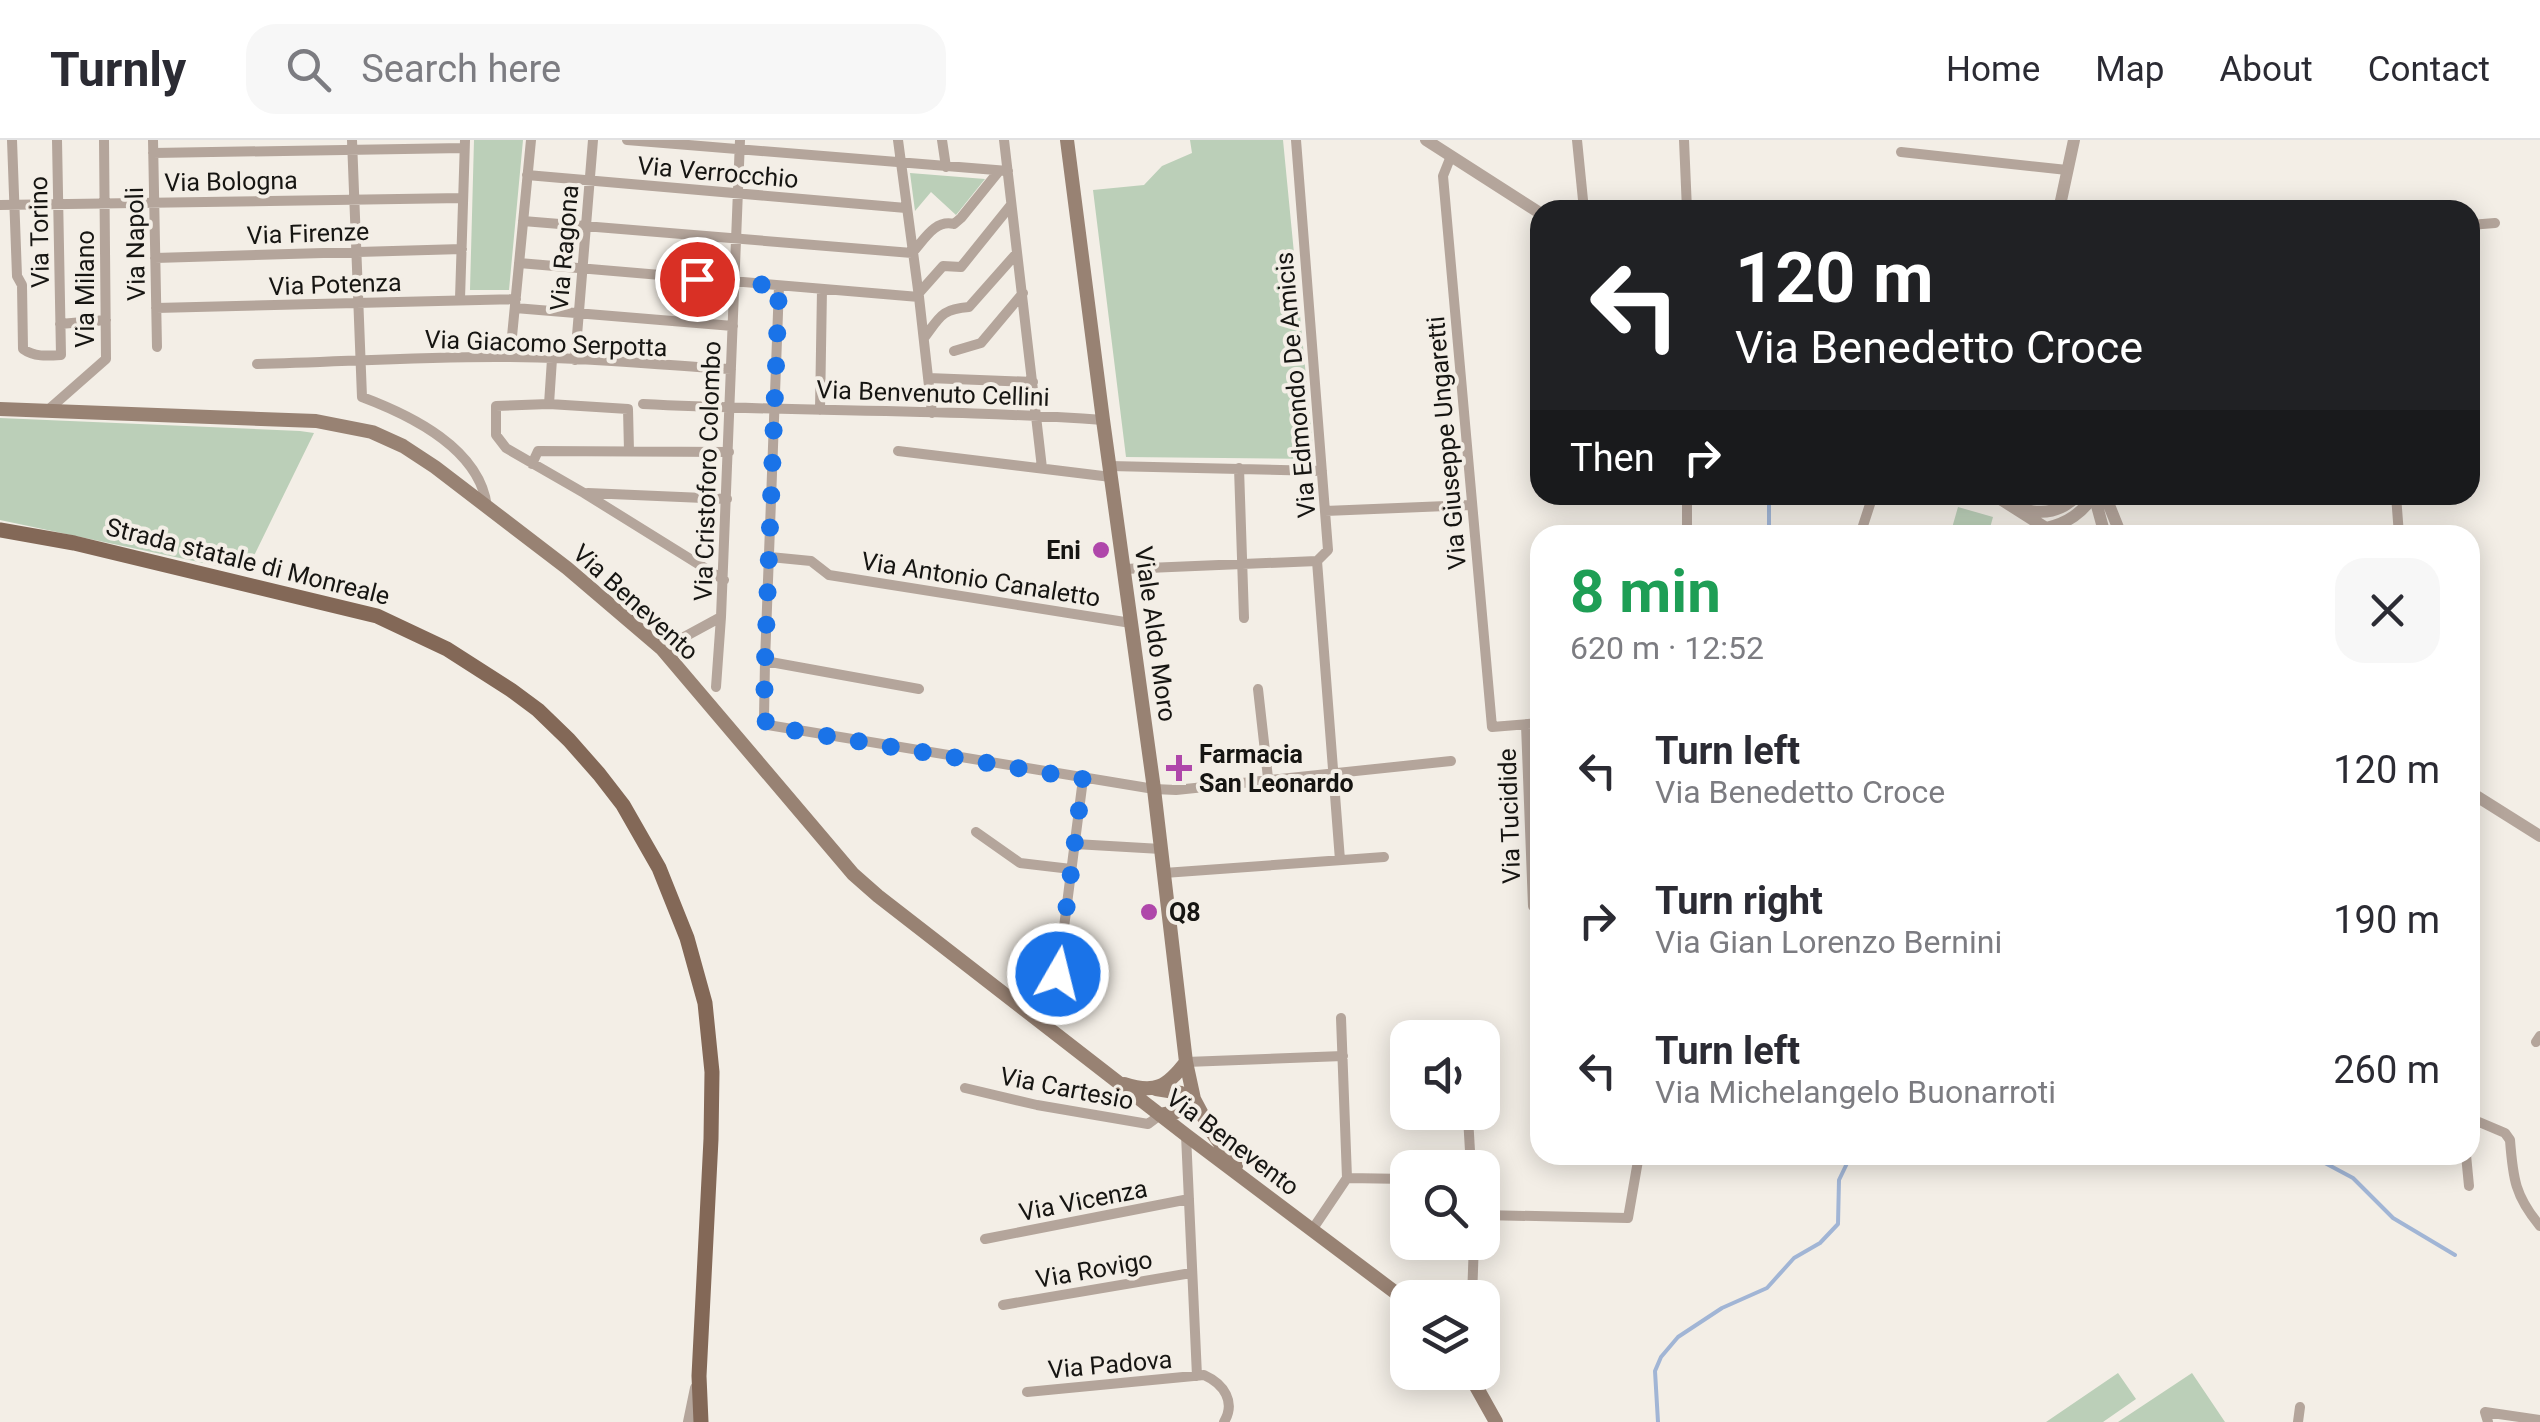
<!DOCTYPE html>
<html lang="en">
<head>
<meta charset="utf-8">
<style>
	:root { --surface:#fff; --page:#f7f7f7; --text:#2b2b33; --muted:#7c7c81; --line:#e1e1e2 }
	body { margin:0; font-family:Roboto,sans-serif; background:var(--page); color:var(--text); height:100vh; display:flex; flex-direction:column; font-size:38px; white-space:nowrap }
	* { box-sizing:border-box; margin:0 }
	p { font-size:32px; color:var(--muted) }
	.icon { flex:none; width:55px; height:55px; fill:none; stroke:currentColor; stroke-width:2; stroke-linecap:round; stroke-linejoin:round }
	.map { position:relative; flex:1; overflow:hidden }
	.side { position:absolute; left:1530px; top:385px; width:950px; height:640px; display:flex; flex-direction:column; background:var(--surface); border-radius:30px; box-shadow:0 5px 25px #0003 }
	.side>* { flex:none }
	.top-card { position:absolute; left:1530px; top:60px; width:950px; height:305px; border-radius:30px; box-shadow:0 5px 25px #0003; background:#202124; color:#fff; overflow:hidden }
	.fabs { position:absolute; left:1390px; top:880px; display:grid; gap:20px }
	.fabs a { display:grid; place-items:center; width:110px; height:110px; border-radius:20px; background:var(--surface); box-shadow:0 5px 25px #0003; font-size:50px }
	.pin { position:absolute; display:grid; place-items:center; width:85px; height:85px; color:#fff; margin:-42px; border:5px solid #fff; border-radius:50%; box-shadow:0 2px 10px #0007 }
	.me { position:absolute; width:110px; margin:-55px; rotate:8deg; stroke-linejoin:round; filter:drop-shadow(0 0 8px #0008) }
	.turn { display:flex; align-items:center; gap:35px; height:210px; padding:0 40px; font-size:45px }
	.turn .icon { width:130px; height:130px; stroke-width:2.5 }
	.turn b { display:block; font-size:70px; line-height:85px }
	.then { display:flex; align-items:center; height:95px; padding:0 40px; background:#0003; gap:20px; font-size:38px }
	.round { display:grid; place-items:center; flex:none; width:105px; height:105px; border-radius:30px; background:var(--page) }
	.summary { display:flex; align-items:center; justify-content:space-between; height:170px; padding:0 40px }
	h1 { font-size:60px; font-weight:700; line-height:75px; color:#1e9e55 }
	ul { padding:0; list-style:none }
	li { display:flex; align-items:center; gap:30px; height:150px; padding:0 40px }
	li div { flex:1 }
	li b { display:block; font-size:38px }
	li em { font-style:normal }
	header { display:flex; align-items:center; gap:60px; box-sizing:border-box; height:140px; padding:0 50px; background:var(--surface); border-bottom:2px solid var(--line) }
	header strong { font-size:48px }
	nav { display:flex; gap:55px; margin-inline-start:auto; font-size:35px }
	.search { width:700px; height:90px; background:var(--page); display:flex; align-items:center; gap:25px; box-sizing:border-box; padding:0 35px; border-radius:30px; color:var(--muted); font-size:38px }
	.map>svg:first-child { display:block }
	.green { fill:#bbcfb8 }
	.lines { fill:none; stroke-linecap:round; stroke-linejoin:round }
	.stream { stroke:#a1b5d5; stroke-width:4 }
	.minor { stroke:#b4a59b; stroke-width:10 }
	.tertiary { stroke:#b4a59b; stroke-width:12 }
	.secondary { stroke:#988273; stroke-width:14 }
	.primary { stroke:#836857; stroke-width:15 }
	.route { stroke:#1a73e8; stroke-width:18; stroke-dasharray:0 32.4 }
	.poi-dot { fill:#af47aa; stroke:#f3eee6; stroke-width:4 }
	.labels { text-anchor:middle; stroke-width:8; stroke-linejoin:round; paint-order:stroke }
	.street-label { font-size:25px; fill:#161512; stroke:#f3eee6 }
	.poi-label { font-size:25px; font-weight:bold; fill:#161512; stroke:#f3eee6; text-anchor:start }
</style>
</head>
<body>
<header>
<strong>Turnly</strong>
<div class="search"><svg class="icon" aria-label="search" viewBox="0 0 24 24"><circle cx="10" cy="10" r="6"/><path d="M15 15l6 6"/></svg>Search here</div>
<nav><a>Home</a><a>Map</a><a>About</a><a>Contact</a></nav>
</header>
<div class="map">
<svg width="2540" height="1282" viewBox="0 0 2540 1282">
	<rect width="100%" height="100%" fill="#f3eee6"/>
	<path class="green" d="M474 0H523L509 150H470Z
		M1190 0H1283L1314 319 1126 317 1093 50 1144 45 1162 26 1192 13Z
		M910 33 985 39 956 75 931 52 915 71Z
		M0 278 300 291 314 293 246 432 0 380Z
		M1958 367 1993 377 1988 395H1950Z
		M2118 1233 2136 1259 2103 1282H2046Z
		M2192 1233 2225 1282H2118Z"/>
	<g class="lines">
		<path class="stream" d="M1769 355V395
			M2310 1015 2353 1038 2393 1078 2455 1115
			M1658 1282 1655 1231 1661 1217 1678 1197 1722 1168 1767 1148 1794 1118 1820 1103 1838 1084 1839 1040 1851 1015"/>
		<path class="minor" d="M12 0 17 136 22 145 23 209C34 217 47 216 61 215L57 0
			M153 0 157 207
			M352 0 362 257C410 275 480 308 487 367
			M627 0 1008 31
			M898 0 919 157 932 273
			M942 0 946 27
			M1004 0 1042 328
			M1296 0 1328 410 1317 421 1340 720
			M1577 0 1584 70
			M1684 0 1687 70
			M1901 12 2067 30
			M153 13 464 8
			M1451 16 1443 36 1492 587 1540 583
			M527 35 906 68
			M0 65 463 58
			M523 81 912 113C924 100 935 79 954 84L961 78 999 31
			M2470 85 2495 83
			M155 118 462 109
			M519 123 919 157
			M779 146 765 521 764 578 768 585 1154 649 1176 650 1451 621
			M919 153 943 126 961 127 1011 65
			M460 159 465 0
			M156 168 516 159
			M515 168 733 186
			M60 184 106 180
			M924 198C940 177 941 169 969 167L1016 114
			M954 211 981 203 1023 153
			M510 217 531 0
			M575 220 593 0
			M257 224C341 222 426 216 510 217 583 217 658 225 731 229
			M928 238 1033 242
			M549 264 552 219
			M643 264C796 272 950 269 1103 280
			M48 270 106 219 104 0
			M820 270 822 149
			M629 311 628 269 549 264 496 266V295L506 308 584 353 724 440
			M898 311 1111 337
			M532 324 538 311 729 312
			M1110 326 1322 331
			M1239 328 1244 478
			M588 353 727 359
			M2396 355 2399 395
			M1325 371 1471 365
			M1687 395V355
			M1860 395 1873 355
			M770 417 811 421 829 435 1131 483
			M1124 429 1317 421
			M662 509 721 477 740 0
			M765 521 919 549
			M716 547 721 477
			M1258 549 1268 638
			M1526 585 1533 766
			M976 692 1020 723 1071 729
			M1075 704 1161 709
			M1164 733 1384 717
			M1058 834 1083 639
			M2536 902 2540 896
			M1186 922 1343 916
			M965 948 1037 965 1148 984 1160 975
			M1468 977 1471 1028
			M1186 995 1197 1236
			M2470 999 2473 987 2479 982 2505 993 2510 1000C2513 1039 2515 1056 2540 1086
			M2466 1015 2469 1046
			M1347 1038 1408 1039
			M1482 1075 1628 1078 1639 1015
			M1312 1090 1347 1038 1341 878
			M985 1099 1189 1059
			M1472 1158 1474 1102
			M1003 1165 1191 1133
			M1027 1252 1204 1235C1224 1244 1236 1262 1224 1282
			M2298 1282 2300 1267
			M2488 1282 2485 1272 2540 1280"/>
		<path class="tertiary" d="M1426 0 1540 73
			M2059 70 2074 0
			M1994 355 2057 395
			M2094 355 2105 395
			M2105 355 2121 395
			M2021 369C2044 375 2061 372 2078 355
			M2046 388C2068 383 2082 373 2094 355
			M2470 652 2540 696
			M689 1282 696 1248"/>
		<path class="secondary" d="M1067 0 1103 280 1154 649 1186 922 1194 959 1211 991 1236 1026
			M0 269 316 281 372 292 403 306 435 327 567 428 662 509 853 734 878 756 1186 995 1408 1162
			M1124 944C1155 954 1167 947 1186 922
			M1156 949 1181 953 1194 959 1176 972 1160 975
			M1468 1232 1496 1282"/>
		<path class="primary" d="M0 390 74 403 377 476 447 509 511 550 538 570 569 600 599 634 623 665 659 728 687 798 705 863 712 932 711 999 699 1236 701 1282"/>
	</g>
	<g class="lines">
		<path class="route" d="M697 139 779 146 765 521 764 578 768 586 1083 639 1058 834"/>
	</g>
	<g class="poi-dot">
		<circle cx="1101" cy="410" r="10"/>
		<path d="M1174 613h10v10h10v10h-10v10h-10v-10h-10v-10h10z"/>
		<circle cx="1149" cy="772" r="10"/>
	</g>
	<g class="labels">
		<g class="street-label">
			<text transform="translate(718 32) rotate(5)" y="9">Via Verrocchio</text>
			<text transform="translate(231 41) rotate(-1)" y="9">Via Bologna</text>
			<text transform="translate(39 92) rotate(-91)" y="9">Via Torino</text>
			<text transform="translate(308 93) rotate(-2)" y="9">Via Firenze</text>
			<text transform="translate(135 104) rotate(-91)" y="9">Via Napoli</text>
			<text transform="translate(564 108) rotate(-85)" y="9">Via Ragona</text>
			<text transform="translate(335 144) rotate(-2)" y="9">Via Potenza</text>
			<text transform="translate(85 149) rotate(-90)" y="9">Via Milano</text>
			<text transform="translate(546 203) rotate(2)" y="9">Via Giacomo Serpotta</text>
			<text transform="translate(1295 245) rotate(-95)" y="9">Via Edmondo De Amicis</text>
			<text transform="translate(933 253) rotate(2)" y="9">Via Benvenuto Cellini</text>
			<text transform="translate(1446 303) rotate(-95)" y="9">Via Giuseppe Ungaretti</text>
			<text transform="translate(707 331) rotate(-88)" y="9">Via Cristoforo Colombo</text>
			<text transform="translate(248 421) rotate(14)" y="9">Strada statale di Monreale</text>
			<text transform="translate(981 439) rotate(9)" y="9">Via Antonio Canaletto</text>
			<text transform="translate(636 462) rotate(42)" y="9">Via Benevento</text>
			<text transform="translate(1156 494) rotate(82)" y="9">Viale Aldo Moro</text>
			<text transform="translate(1509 676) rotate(-92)" y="9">Via Tucidide</text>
			<text transform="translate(1067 948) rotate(11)" y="9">Via Cartesio</text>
			<text transform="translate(1233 1002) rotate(37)" y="9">Via Benevento</text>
			<text transform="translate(1083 1060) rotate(-11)" y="9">Via Vicenza</text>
			<text transform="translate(1094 1129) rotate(-10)" y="9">Via Rovigo</text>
			<text transform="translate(1110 1224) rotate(-5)" y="9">Via Padova</text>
		</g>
		<g class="poi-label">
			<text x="1081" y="419" text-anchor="end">Eni</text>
			<text x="1199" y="623">Farmacia<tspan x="1199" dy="29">San Leonardo</tspan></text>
			<text x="1169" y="781">Q8</text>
		</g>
	</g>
</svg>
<div class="fabs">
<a><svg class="icon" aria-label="sound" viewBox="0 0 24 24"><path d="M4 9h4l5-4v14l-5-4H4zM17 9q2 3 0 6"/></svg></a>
<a><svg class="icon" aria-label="search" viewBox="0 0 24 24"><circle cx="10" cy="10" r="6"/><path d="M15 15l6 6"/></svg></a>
<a><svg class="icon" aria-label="layers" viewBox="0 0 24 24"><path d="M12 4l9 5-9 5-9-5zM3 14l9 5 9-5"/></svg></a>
</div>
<div class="pin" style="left:697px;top:139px;background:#d93025"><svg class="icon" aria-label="arrive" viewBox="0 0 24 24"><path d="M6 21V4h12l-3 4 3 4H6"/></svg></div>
<svg class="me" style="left:1058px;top:834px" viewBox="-20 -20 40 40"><circle r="17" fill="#1a73e8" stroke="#fff" stroke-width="3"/><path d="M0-11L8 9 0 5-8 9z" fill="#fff"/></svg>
<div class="top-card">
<div class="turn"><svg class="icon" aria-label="left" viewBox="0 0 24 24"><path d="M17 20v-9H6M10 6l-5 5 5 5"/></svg><div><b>120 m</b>Via Benedetto Croce</div></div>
<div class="then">Then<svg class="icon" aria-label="right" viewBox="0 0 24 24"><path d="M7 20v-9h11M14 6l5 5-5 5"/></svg></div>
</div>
<section class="side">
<div class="summary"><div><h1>8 min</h1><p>620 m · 12:52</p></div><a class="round"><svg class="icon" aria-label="close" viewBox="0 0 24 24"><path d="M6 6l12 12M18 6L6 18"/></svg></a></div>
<ul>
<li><svg class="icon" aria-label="left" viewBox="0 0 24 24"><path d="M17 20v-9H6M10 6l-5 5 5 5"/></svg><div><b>Turn left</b><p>Via Benedetto Croce</p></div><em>120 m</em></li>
<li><svg class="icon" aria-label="right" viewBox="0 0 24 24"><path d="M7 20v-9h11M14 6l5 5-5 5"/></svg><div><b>Turn right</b><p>Via Gian Lorenzo Bernini</p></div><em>190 m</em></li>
<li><svg class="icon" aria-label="left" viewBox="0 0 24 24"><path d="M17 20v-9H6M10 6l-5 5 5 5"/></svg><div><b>Turn left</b><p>Via Michelangelo Buonarroti</p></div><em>260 m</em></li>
</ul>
</section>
</div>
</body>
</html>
